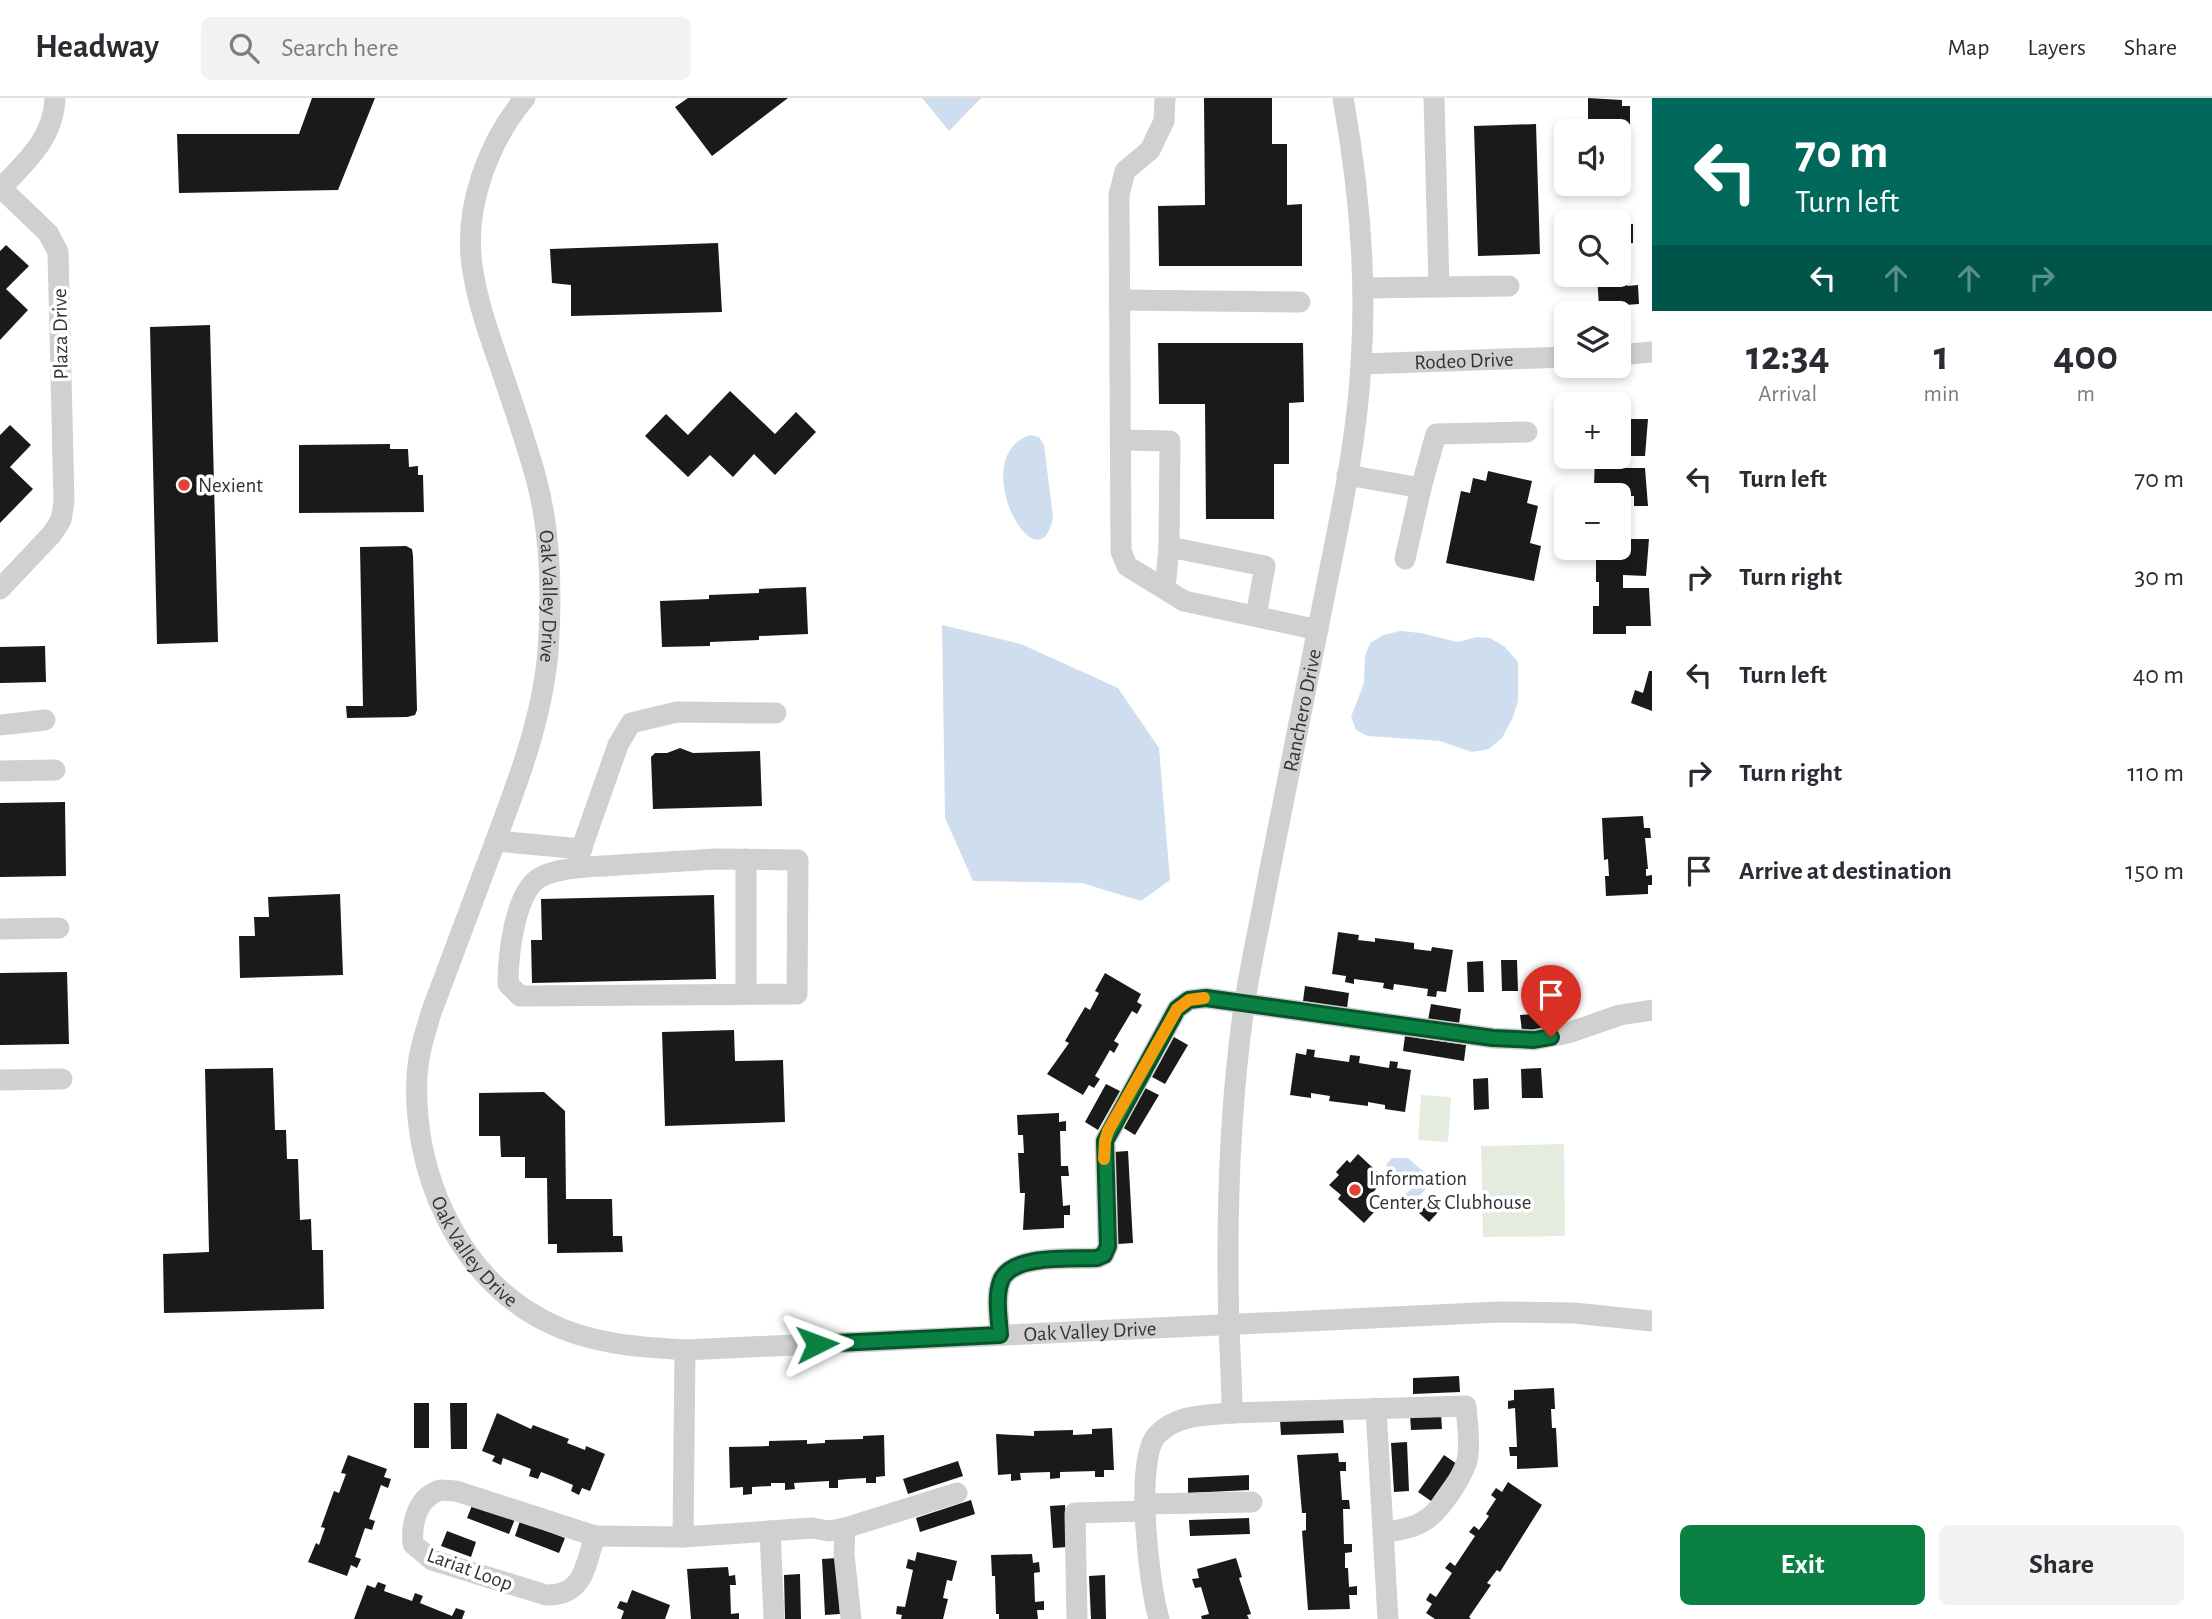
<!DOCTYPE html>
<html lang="en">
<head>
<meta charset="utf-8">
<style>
	:root { --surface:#fff; --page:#f2f2f3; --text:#2b2b33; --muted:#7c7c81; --line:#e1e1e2; --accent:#0b8043 }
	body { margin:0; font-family:"Alegreya Sans",sans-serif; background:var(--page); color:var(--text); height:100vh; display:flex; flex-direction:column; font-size:26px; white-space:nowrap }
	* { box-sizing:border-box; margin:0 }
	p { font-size:23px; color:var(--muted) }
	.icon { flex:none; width:38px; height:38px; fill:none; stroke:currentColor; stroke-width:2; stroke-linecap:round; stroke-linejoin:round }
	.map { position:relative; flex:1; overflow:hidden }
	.details { display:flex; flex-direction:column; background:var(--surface); width:560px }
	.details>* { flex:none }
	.banner { background:#00695c; color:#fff; overflow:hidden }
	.fabs { position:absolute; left:1554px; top:21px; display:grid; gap:14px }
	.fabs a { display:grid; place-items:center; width:77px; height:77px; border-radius:10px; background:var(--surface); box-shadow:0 4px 10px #0003; font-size:35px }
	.pin { position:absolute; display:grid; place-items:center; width:60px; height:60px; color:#fff; margin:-72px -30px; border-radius:50% 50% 50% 0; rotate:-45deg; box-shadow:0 0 7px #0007 }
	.pin .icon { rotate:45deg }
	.me { position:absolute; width:77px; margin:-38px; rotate:87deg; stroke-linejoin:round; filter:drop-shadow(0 0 5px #0008) }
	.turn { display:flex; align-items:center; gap:24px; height:147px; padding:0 28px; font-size:32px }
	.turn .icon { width:91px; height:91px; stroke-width:2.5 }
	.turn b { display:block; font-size:49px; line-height:60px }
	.lanes { display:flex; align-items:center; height:66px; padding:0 28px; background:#0003; justify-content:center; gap:35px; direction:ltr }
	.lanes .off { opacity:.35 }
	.eta { display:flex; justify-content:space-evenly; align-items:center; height:119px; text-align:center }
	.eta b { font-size:42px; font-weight:700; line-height:49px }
	.cta { display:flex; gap:14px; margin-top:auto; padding:14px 28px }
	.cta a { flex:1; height:80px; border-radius:10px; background:var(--accent); color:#fff; font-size:28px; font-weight:700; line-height:80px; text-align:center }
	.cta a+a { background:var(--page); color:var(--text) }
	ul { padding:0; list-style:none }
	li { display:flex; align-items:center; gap:21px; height:98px; padding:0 28px }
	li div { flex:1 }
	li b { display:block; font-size:26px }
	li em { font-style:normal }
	header { display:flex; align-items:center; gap:42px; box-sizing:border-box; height:98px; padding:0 35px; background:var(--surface); border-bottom:2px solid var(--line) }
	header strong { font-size:33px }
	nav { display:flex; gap:38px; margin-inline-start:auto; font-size:24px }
	.search { width:490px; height:63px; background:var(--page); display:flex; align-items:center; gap:18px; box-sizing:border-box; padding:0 24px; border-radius:10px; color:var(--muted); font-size:26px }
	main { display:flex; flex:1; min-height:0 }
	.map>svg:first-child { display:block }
	.green { fill:#e4ecdf }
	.water { fill:#cfdeee }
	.building { fill:#1a1a1a }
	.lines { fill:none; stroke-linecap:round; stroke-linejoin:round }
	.minor { stroke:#d0d0d0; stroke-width:21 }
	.route-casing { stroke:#07532c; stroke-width:18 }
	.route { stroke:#0b8043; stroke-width:12 }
	.slow { stroke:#f59e0b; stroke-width:12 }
	.poi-dot { fill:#e4403a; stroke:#fff; stroke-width:2.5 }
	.labels { text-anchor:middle; stroke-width:7; stroke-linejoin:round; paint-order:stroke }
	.street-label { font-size:21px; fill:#333; stroke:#fff }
	.poi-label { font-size:21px; fill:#333; stroke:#fff; text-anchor:start }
</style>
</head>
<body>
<header>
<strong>Headway</strong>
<div class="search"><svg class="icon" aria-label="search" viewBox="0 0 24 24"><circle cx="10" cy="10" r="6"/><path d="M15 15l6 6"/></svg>Search here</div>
<nav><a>Map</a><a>Layers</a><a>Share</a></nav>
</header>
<main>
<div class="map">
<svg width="1652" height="1521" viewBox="0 0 1652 1521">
	<rect width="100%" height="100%" fill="#fff"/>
	<path class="green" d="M1421 997 1451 999 1448 1044 1418 1042Z
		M1564 1046 1565 1138 1483 1139 1481 1048Z"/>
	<path class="water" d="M922 0H981L949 33Z
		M1030 337 1039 339 1044 347 1053 419C1039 495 964 359 1030 337Z
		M942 527 1021 546 1118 590 1159 650 1170 782 1141 803 1082 785 973 783 945 720Z
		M1400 533 1421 535 1458 544 1477 539 1490 540 1504 548 1518 564V603L1513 619 1502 640 1489 651 1472 654 1440 643 1368 638 1356 632 1351 619 1364 585 1365 558 1370 545 1383 537Z
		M1392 1060H1408L1425 1075V1092L1413 1106 1404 1098 1412 1090 1386 1067Z"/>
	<path class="building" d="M312 0H375L338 92 179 95 177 36H299Z
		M688 0H788L712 58 675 9Z
		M1204 0H1272V46H1287V107L1302 106V168H1159L1158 108 1205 107Z
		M1588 0 1622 2V8H1630V27L1588 28Z
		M1536 26 1540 156 1478 158 1474 28Z
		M1619 60H1623V66H1631V86H1619Z
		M1621 113V120H1625V126H1633V145L1619 146V124H1591V114Z
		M718 145 722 214 571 218V187L552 185 550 151Z
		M6 147 29 168 6 191 28 212 0 242V153Z
		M1622 174 1623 181H1627V188L1638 187 1639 206 1599 209 1597 177H1619Z
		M210 227 218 544 157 546 150 229Z
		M1158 245H1303L1304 304 1289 305V366H1274V421H1206L1205 306H1159Z
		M730 293 775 336 796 314 816 334 775 377 754 356 733 379 710 357 688 379 645 338 666 316 688 337Z
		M1619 313H1622V321H1648L1645 358H1619Z
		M10 327 31 347 10 369 33 391 0 425V337Z
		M390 346V351H408L409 369 418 368V377H423L424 414 299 415V347Z
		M1595 359H1618V370H1645L1648 408H1634V398H1622V417H1619V397H1589V388H1594Z
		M1488 373 1532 383 1527 405 1538 408 1530 445 1541 448 1534 483 1446 465 1461 393 1470 395 1473 380 1486 383Z
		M1619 433H1622V441H1649L1646 478 1623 477V490H1649L1651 528H1626V536H1593V508H1599V484H1596V461H1589V450H1619Z
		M406 448 412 451 413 458 417 612 415 617 407 619 347 620 346 608H363L360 449Z
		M806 489 808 536 759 538V542L710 544V548L662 549 660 503 709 501V497L759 495V491Z
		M45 548 46 584 0 585V549Z
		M1649 573H1652V613L1631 605 1635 592 1643 595Z
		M680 650 693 655 760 653 762 708 653 711 651 659 655 655H667Z
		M65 704 66 778 0 779V705Z
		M1643 718 1644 730H1650L1651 740H1645L1648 771H1646V778L1652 777V787H1648V796L1606 798 1605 778H1609L1608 761 1604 762 1602 720Z
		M340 796 343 877 240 880 239 838H255L254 819H269L268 799Z
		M714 797 716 881 532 885 531 842H542L541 801Z
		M1338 834 1359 837 1358 842 1375 844V840L1414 845V851L1431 853 1432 849 1453 852 1446 894 1437 893 1436 899 1427 898 1428 891 1408 888 1394 886 1393 892 1383 890 1384 885 1354 881V886L1345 884 1346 878 1332 876Z
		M1501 862H1517L1518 893H1502Z
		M1483 863 1484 894H1468L1467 864Z
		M67 874 69 946 0 947V875Z
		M1105 875 1141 896 1137 904 1142 907 1137 916 1132 913 1114 943 1119 946 1114 955 1110 952 1095 978 1100 981 1094 990 1089 987 1083 997 1047 976 1069 945 1065 943 1085 909 1090 912 1099 895 1095 893Z
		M1305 888 1349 895 1347 910 1303 903Z
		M1431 906 1461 911 1459 926 1428 922Z
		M1552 914 1554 930 1522 933 1520 917Z
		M734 932 735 963 783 962 785 1024 665 1028 662 934Z
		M1405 938 1466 947 1464 963 1403 953Z
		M1174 939 1188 947 1165 986 1152 979Z
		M1307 951 1315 952 1314 959 1349 964 1350 957 1360 958 1359 965 1389 970 1390 963 1398 964 1397 970 1411 972 1405 1014 1385 1011V1007L1368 1004V1008L1329 1003 1330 998 1311 995V1000L1290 997 1296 955 1306 957Z
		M273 970 275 1032H286L287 1061H298L300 1122 311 1121 312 1152H323L324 1211 164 1215 163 1156 209 1154 205 971Z
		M1541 970 1543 1000H1522L1521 971Z
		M1488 980 1489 1011 1474 1012 1473 981Z
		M1106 986 1120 993 1098 1032 1085 1024Z
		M1145 990 1159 997 1135 1037 1122 1029Z
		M544 994 565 1013 566 1101H612L613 1138H622L623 1154 557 1155V1146H548L547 1080H525V1059H501L500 1038H479V995Z
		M1059 1015V1024L1066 1023V1033H1060L1061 1068H1068L1069 1078H1061L1063 1108 1070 1107V1117H1064V1130L1023 1132 1025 1095H1020L1018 1055H1024L1023 1037H1018L1017 1017Z
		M1128 1053 1133 1145 1118 1146 1113 1054Z
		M1358 1056 1385 1081 1366 1102 1376 1112 1364 1125 1338 1101 1341 1097 1329 1087 1339 1077 1336 1074 1347 1062 1350 1065Z
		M1431 1102 1441 1111 1429 1124 1419 1115Z
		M1459 1278 1460 1294 1413 1296V1280Z
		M1554 1290 1555 1311H1551L1552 1330H1556L1558 1369 1517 1371V1358H1510L1509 1349H1517L1515 1310 1508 1311V1303L1514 1302V1292Z
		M414 1305H429V1350H414Z
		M450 1305H467V1351H451Z
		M497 1315 531 1331 533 1327 569 1341 567 1345 585 1352 586 1348 605 1356 590 1393 582 1390 579 1397 571 1393 573 1387 554 1379 541 1374 538 1381 529 1378 531 1371 503 1360 501 1367 492 1363 495 1358 482 1353Z
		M1441 1315 1442 1331 1411 1332 1410 1316Z
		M1343 1320 1344 1335 1281 1337 1280 1322Z
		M1112 1330 1114 1372H1104V1379H1095V1373L1060 1374V1380L1050 1381V1374L1020 1375 1021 1382 1011 1383V1376L998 1377 996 1336 1034 1338V1333L1073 1332V1337L1092 1336V1331Z
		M884 1337 885 1378 876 1379V1385H866V1380L848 1381 838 1382V1390H829V1383L794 1385 795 1391 785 1392V1385H771V1388L752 1389V1396L743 1397V1389L730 1390 729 1349 769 1348V1343L807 1342V1346L825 1345V1342L863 1341V1338Z
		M1407 1344 1409 1393 1394 1394 1391 1345Z
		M1338 1355 1339 1364H1346V1373H1340L1342 1402H1349L1350 1411H1343L1344 1446H1352V1454L1345 1455V1470H1348L1349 1489 1357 1488V1497H1349L1350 1511 1308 1512 1302 1433 1306 1432V1415H1302L1297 1357Z
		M348 1357 387 1371 384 1379 391 1381 388 1390 381 1387 369 1421 375 1423 372 1432 365 1430 355 1459 361 1461 357 1470 351 1467 347 1478 308 1464 316 1445 319 1447 325 1430 321 1429 334 1393 339 1395 346 1376 341 1375Z
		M1444 1357 1457 1366 1431 1403 1418 1394Z
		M958 1363 963 1378 908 1396 903 1381Z
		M1249 1377V1392L1188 1395V1380Z
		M1508 1384 1542 1407 1500 1474 1497 1472 1487 1485 1491 1487 1469 1519 1471 1521H1435L1426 1515 1432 1506 1426 1502 1430 1495 1436 1499 1452 1475 1445 1470 1450 1464 1455 1468 1475 1438 1469 1434 1474 1428 1479 1432 1489 1418 1486 1416 1496 1401 1491 1397 1496 1390 1502 1394Z
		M971 1402 975 1416 920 1434 916 1420Z
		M473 1405 515 1421 509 1436 467 1420Z
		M1065 1407 1068 1449 1053 1450 1050 1408Z
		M1249 1420 1250 1436 1190 1438 1189 1422Z
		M520 1423 565 1440 559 1455 515 1438Z
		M447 1433 476 1444 471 1459 441 1448Z
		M917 1454 957 1463 952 1483 947 1482 943 1500 948 1501 943 1521H901L902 1517 896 1516 897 1508 905 1509 913 1472 906 1470 908 1461 915 1463Z
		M1032 1456 1033 1465 1039 1464 1040 1474 1034 1475 1035 1504 1044 1503V1512H1037L1038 1521H999V1516H996L995 1478H992L991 1457Z
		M837 1460 840 1516 825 1517 822 1461Z
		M1236 1460 1242 1479 1239 1480 1251 1516 1247 1517 1249 1521H1202L1201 1518 1209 1516 1201 1489 1195 1490 1192 1481 1199 1480 1197 1471Z
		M728 1469 729 1478 735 1477 736 1487H730L731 1516 739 1515V1521H691L687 1471Z
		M800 1476 801 1521H785L784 1477Z
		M1105 1477 1106 1521H1091L1089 1478Z
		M378 1484 386 1487 384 1493 412 1503 415 1495 423 1498 420 1505 452 1518 456 1510 465 1513 462 1521H354L367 1487 375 1490Z
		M632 1492 670 1507 665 1521H621L624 1513 617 1510 620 1503 627 1505Z"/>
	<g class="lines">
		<g class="minor">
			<path id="s1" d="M525 0C488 44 464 109 472 167 477 204 490 239 502 274 514 309 526 344 536 380 551 435 552 497 548 554 542 621 518 684 494 747 473 803 452 859 431 915 425 936 418 956 417 978 412 1073 457 1178 545 1223 589 1246 637 1249 685 1252L1499 1214 1574 1215 1652 1223"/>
			<path d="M1165 0 1164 23 1150 52 1125 73 1119 97 1121 453 1127 468 1184 503 1318 532"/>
			<path d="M1434 0 1439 189"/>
			<path d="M1363 190 1509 188"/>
			<path d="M1120 202 1300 204"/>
			<path d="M1619 257 1652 254"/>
			<path id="s2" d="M1361 266 1566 259"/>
			<path d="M1121 342 1170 343 1169 449"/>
			<path d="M1347 377 1421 390 1436 336 1527 334"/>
			<path d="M1405 461 1421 390"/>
			<path d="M0 491 52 436 61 422 64 404 58 154 48 135 1 90C27 63 54 39 55 0"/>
			<path d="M1165 491 1169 449 1265 468 1256 518"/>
			<path d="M0 627 45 622"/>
			<path d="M0 673 55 672"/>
			<path d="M496 743 582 751"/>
			<path d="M716 761 798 762 797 896 520 898 508 886C508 859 514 796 539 780 560 768 595 769 619 767 651 765 684 763 716 761Z"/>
			<path d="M575 769 618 647 631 625 677 614 776 615"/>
			<path d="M0 831 59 830"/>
			<path d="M746 896V761"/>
			<path d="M0 982 62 981"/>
			<path d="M1000 1237C999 1220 995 1199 1001 1183 1011 1156 1072 1161 1097 1160L1104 1157 1108 1148 1105 1043 1177 911 1189 902 1206 900 1493 940 1534 942 1568 935 1620 917 1652 912"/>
			<path d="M1376 1310 1388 1521"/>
			<path id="s3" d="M1232 1315C1232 1286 1230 1257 1229 1228 1226 1122 1229 1014 1244 909 1250 869 1259 830 1266 791 1286 690 1307 590 1326 490 1341 416 1357 341 1361 266 1367 176 1359 88 1343 0"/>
			<path d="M441 1392 456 1393 595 1438C585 1468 584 1498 546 1497L432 1462 413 1446C411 1424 418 1398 441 1392Z"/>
			<path d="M1146 1406 1252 1404"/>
			<path d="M845 1430 957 1395"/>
			<path d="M595 1438 683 1439 770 1433"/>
			<path d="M683 1439 685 1252"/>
			<path d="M774 1521 770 1433 812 1430 829 1433 845 1430 844 1456 851 1521"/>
			<path d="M1077 1521 1075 1415 1145 1413"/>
			<path d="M1159 1521C1149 1488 1134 1361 1157 1337 1177 1316 1206 1317 1232 1315L1466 1308C1467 1323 1470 1341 1468 1357 1466 1375 1440 1414 1424 1423 1412 1431 1397 1432 1383 1435"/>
		</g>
	</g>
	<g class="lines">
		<g class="route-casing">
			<path id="route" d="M817 1246 1000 1237C999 1220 995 1199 1001 1183 1011 1156 1072 1161 1097 1160L1104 1157 1108 1148 1105 1043 1177 911 1189 902 1206 900 1493 940 1534 942 1551 939"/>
		</g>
		<use href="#route" class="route"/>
		<path class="slow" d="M1104 1061 1105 1043 1108 1033 1177 911 1189 902 1204 900"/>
	</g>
	<g class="poi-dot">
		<circle cx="184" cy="387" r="7"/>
		<circle cx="1355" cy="1092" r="7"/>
	</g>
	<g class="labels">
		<g class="street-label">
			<text transform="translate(60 236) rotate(-91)" y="7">Plaza Drive</text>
			<text dy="7" stroke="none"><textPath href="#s2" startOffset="103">Rodeo Drive</textPath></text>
			<text dy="7" stroke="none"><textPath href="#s1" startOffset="522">Oak Valley Drive</textPath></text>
			<text dy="7" stroke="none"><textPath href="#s3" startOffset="709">Ranchero Drive</textPath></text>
			<text dy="7" stroke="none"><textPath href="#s1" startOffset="1213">Oak Valley Drive</textPath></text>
			<text dy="7" stroke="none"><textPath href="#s1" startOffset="1864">Oak Valley Drive</textPath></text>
			<text transform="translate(470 1471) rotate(20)" y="7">Lariat Loop</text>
		</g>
		<g class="poi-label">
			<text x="198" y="394">Nexient</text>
			<text x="1369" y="1087">Information<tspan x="1369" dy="24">Center &amp; Clubhouse</tspan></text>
		</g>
	</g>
</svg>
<div class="fabs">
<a><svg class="icon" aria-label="sound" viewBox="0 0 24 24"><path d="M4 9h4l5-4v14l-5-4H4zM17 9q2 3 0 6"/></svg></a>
<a><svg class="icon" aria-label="search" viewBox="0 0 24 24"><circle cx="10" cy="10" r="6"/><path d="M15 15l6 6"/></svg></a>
<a><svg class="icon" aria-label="layers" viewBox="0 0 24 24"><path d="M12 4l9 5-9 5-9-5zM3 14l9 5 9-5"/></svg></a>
<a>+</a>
<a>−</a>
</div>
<div class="pin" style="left:1551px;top:939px;background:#d93025"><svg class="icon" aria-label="arrive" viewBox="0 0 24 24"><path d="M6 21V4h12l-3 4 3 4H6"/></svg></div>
<svg class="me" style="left:817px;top:1246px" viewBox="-20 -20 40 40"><path d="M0-17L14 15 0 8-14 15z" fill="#0b8043" stroke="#fff" stroke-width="4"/></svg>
</div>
<section class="details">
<div class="banner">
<div class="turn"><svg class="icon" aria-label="left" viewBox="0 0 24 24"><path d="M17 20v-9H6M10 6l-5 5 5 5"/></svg><div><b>70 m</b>Turn left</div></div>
<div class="lanes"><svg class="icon" aria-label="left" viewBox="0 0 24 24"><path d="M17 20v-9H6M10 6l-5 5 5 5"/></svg><svg class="icon off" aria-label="ahead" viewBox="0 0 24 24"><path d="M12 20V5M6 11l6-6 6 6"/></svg><svg class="icon off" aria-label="ahead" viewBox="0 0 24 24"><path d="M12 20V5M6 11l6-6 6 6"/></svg><svg class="icon off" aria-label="right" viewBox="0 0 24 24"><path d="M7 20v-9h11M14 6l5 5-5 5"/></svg></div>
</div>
<div class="eta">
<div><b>12:34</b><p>Arrival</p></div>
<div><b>1</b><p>min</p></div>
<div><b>400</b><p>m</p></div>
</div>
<ul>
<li><svg class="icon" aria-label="left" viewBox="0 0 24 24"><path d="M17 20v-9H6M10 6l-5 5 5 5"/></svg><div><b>Turn left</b></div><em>70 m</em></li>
<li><svg class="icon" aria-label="right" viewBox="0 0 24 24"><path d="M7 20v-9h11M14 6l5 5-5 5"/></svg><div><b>Turn right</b></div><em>30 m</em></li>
<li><svg class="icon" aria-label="left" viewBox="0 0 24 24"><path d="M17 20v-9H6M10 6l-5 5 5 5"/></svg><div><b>Turn left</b></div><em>40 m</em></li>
<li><svg class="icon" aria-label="right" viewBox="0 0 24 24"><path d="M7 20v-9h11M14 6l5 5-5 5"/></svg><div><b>Turn right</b></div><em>110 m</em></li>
<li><svg class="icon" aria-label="arrive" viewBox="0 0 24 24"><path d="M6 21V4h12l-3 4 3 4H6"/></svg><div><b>Arrive at destination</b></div><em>150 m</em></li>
</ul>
<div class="cta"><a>Exit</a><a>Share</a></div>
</section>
</main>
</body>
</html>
